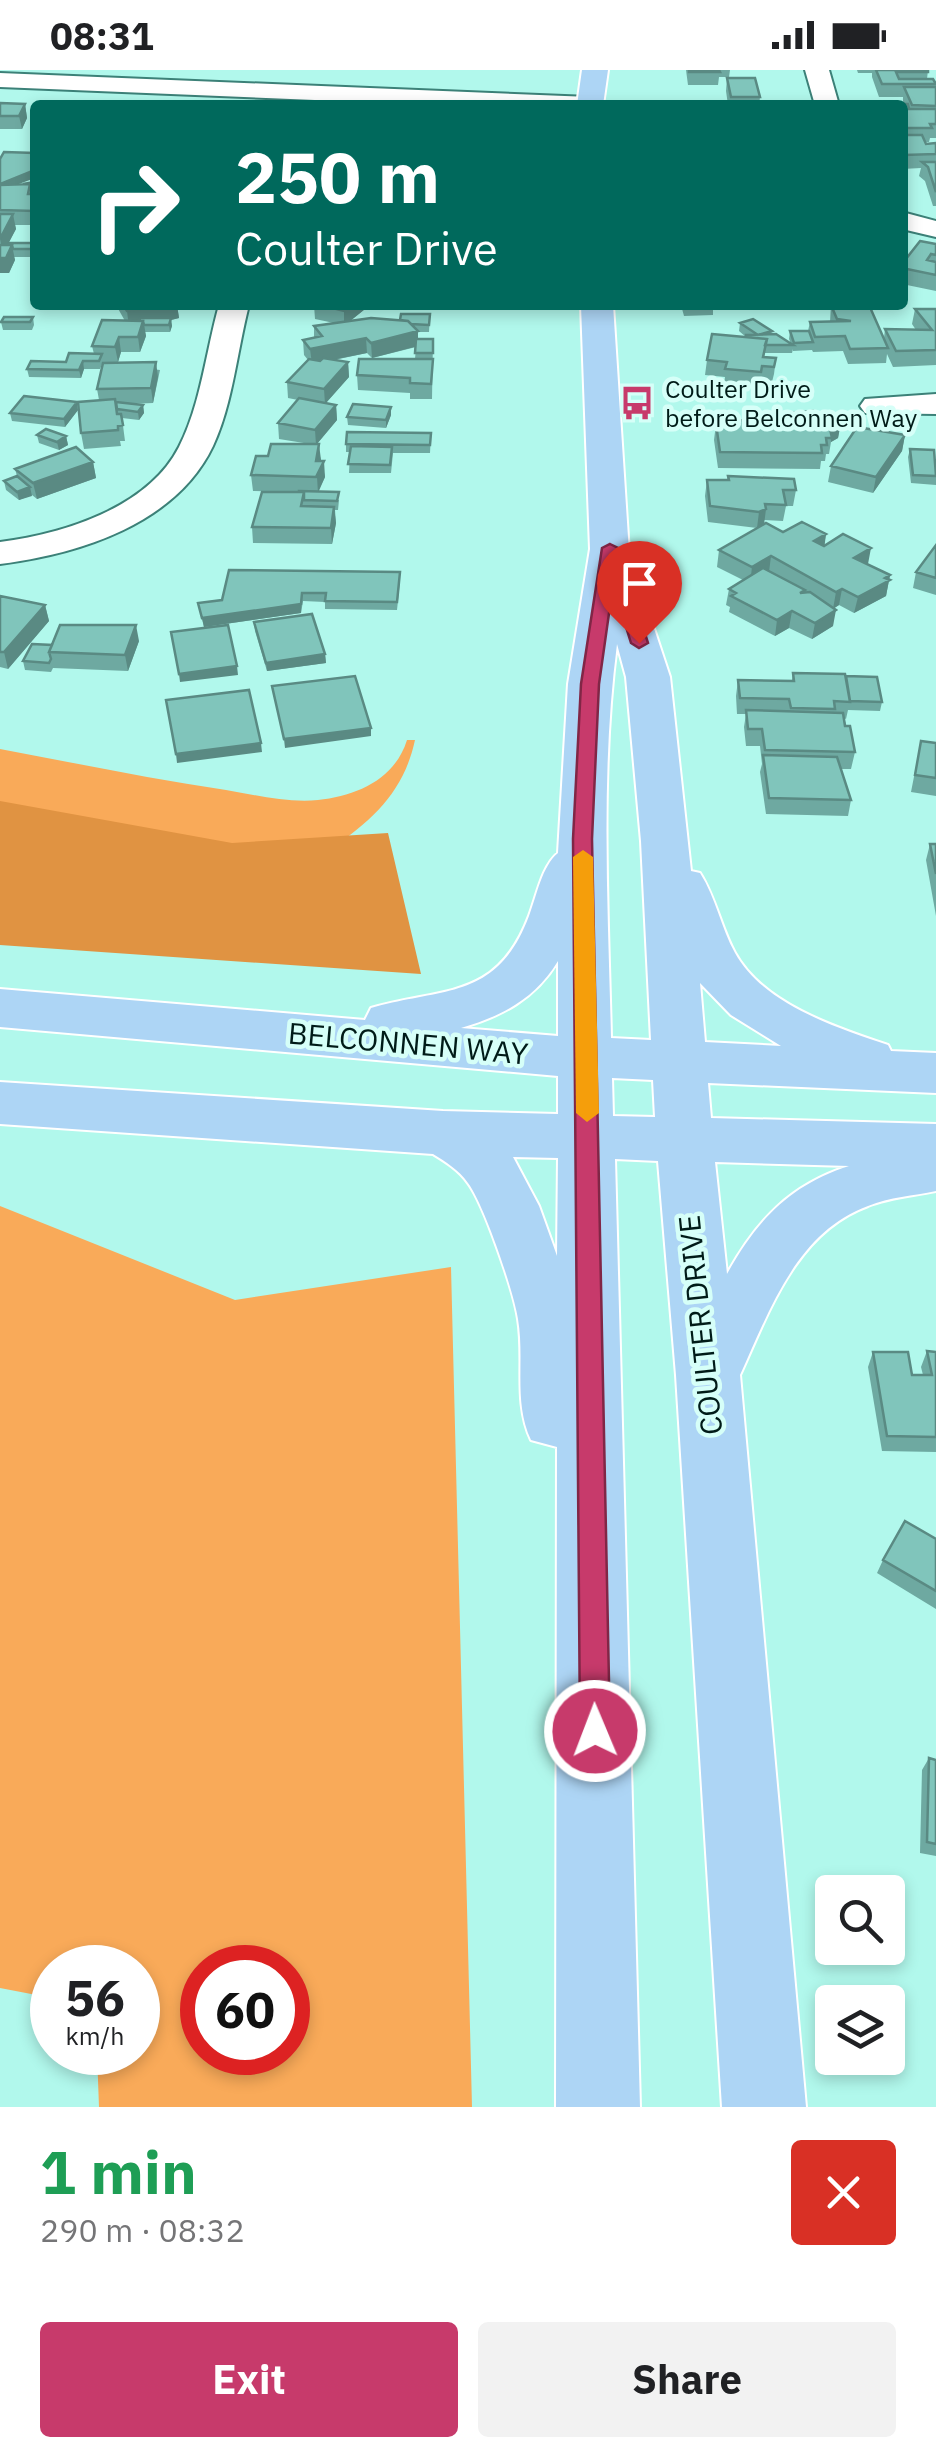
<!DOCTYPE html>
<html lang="en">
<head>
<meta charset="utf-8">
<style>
	:root { --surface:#fff; --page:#f2f2f2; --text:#202124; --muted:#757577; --accent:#c73a6b }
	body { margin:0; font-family:"IBM Plex Sans",sans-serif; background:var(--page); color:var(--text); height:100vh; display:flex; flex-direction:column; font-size:38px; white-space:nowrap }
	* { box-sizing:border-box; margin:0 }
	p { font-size:32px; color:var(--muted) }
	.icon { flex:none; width:55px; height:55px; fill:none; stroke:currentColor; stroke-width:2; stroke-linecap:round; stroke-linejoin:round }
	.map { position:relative; height:2037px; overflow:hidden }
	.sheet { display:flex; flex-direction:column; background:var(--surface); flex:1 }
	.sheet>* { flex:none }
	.guide { position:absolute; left:30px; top:30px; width:878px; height:210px; border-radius:10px; box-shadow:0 5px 15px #0003; background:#00695c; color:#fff; overflow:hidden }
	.buttons { position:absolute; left:815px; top:1805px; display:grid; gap:20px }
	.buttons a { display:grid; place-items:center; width:90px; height:90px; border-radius:10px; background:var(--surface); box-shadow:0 5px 15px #0003; font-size:50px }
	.speed { position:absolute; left:30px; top:1875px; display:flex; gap:20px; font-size:50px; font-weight:700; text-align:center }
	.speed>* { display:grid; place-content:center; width:130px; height:130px; border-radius:50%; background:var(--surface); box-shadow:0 5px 15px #0003; line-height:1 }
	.speed small { font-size:25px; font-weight:400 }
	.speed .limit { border:15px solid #d22; background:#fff; color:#111 }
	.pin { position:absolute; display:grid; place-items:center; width:85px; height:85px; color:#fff; margin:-102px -42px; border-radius:50% 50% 50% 0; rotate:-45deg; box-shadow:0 0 10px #0007 }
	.pin .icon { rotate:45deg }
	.me { position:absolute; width:110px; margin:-55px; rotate:359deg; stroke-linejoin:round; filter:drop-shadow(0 0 8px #0008) }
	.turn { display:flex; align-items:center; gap:35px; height:210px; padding:0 40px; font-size:45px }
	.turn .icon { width:130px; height:130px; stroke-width:2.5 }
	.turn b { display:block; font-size:70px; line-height:85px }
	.round { display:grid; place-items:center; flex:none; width:105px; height:105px; border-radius:10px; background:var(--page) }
	.head { display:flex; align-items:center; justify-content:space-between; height:170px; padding:0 40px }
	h1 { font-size:60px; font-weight:800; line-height:75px; color:#1e9e55 }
	.primary-button { display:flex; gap:20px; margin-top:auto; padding:20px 40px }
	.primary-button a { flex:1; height:115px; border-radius:10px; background:var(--accent); color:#fff; font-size:40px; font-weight:800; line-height:115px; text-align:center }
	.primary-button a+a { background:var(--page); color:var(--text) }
	.status { display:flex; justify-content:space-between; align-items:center; height:70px; padding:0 50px; background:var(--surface); direction:ltr }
	.status svg { height:28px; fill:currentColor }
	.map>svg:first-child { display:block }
	.green { fill:#f9aa59; fill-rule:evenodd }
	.forest { fill:#e09342 }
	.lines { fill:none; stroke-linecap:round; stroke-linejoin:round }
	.minor-casing { stroke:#3c8178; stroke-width:4 }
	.major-casing { stroke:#fff; stroke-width:4 }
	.minor { fill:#fff; fill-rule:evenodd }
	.major { fill:#add5f5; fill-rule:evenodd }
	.wall { fill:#6ea9a1 }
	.shaded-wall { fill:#5a8a83 }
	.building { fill:#80c5bb; stroke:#5a8a83; stroke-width:2.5 }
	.route { fill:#c73a6b; stroke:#812646; stroke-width:2.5 }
	.slow { fill:#f59e0b }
	.labels { text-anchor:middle; stroke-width:9; stroke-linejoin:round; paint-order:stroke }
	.far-poi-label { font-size:25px; fill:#001b18; stroke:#d6fff8; text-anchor:start }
	.street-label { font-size:30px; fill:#001b18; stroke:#d6fff8 }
</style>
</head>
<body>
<div class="status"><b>08:31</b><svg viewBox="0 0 49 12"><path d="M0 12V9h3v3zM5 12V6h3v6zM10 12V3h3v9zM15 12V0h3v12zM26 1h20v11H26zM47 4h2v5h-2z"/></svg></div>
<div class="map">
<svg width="936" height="2037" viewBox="0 0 936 2037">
	<rect width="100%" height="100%" fill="#b1f8ec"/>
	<path class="green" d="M407 670H415C404 721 374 749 332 778L0 803V679C75 693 151 709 226 720 256 725 288 733 318 730 357 726 395 709 407 670Z
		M0 1136 235 1230 451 1197 472 2037H99L97 1983 138 1982V1898H52V1928L0 1918ZM202 1898H288V1982H202Z"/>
	<path class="forest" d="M0 731 232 773 388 763 421 904 0 875Z"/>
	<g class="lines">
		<g class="minor-casing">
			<path id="minor" d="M805 0H829L839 35H815Z
				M0 3 590 27 602 34 436 35 0 17Z
				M902 142 936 151V167L902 159Z
				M219 235H249C237 281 233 333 213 376 176 454 79 484 0 494V472C63 464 148 438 179 377 201 334 206 281 219 235Z
				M936 324V344L865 343 860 336 865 329Z"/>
		</g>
		<g class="major-casing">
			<path id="major" d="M582 0H608L603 35H577Z
				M581 235H613L629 483 670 607 691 801 700 803C716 828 721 858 735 883 763 934 837 958 888 975L891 981 936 983V1023L708 1013 711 1048 936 1054V1121C913 1126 890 1127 868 1136 796 1162 769 1242 740 1305L806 2037H722L676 1305 658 1091 615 1089 640 2037H556L557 1377 531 1370C513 1332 525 1290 518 1249 514 1222 484 1134 468 1113 459 1100 446 1092 433 1084L0 1054V1012L443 1041 558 1044V1006L0 957V919L365 950 371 938C442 917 497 931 529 846 537 825 542 796 558 783L568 614 590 479ZM617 574 626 607 641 771 651 970 611 968C608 837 600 704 617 574ZM558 891V966L461 958C502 946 535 929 558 891ZM700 913 731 945 781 976 705 972ZM612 1008 653 1010 655 1047 613 1046ZM513 1087 558 1088 557 1186 539 1136ZM715 1092 849 1096C790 1115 757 1150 727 1204Z"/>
		</g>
		<use href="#minor" class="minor"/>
		<use href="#major" class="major"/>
	</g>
	<path class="wall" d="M686 0H730L729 7H719L718 15H688Z
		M857 0H928L927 9 936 14V68H930L929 72H925L926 74 936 73V136H933L925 111 919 106 921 98 902 99 903 27H879L872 7V3H858Z
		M727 8 760 27 759 35H728L726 21Z
		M0 33 25 34 27 48 22 59H0Z
		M35 42V63H32L30 49Z
		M0 89 18 115 35 112V155H15L16 159 7 175 35 173V187H14L15 190 9 203H0Z
		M936 174V221L902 214V194Z
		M116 235H177L179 248 171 250 172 256 170 262H145L146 266 140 282H121L118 292H103L100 299H84L81 308 29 307 27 299 66 292 94 284 92 276 125 251Z
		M314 235H370L350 251 400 250 430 244 429 262H418V269H433L432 329H410V323L358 320 357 305 415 289 416 277 372 288 367 283 334 290 348 292 349 307 326 333 336 335 337 350 317 374 325 407 318 421 339 430 338 440H335L336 453 332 474 253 473 252 457 299 422 253 421 251 405 268 386 310 374 279 369 278 353 298 330 288 328 287 312 308 290 304 285 303 270 314 267V256L334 253 315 249Z
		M681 235H713V245L684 246Z
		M831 235 884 268 885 259 916 260 912 254 915 239H936V295L893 297 887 284 886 293 848 294 843 281 813 282 812 280 793 281V279L792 283H765L764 287 776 288 774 304 772 312 760 311 759 318 724 314 725 307 705 305 707 290 746 267 739 261 740 253 772 261 771 264 791 274 789 269 790 261H808L810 252H830Z
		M33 247 34 255 32 260H3L1 252Z
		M103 293 160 300 153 333 129 334 143 335 144 343 139 350 122 348 125 371H120L121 376 84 379 81 363 99 330 97 319Z
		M78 340 65 357 12 351 10 343Z
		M776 344 841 352 838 368 831 372 829 384H826L825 391H821L820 399 718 398 714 370 716 354 775 351Z
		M391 345 386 358 348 355 347 347Z
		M431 363 430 383H393L391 403H349L350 382H346V374Z
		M37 365 66 366 68 375 59 380 39 373Z
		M905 365 902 381 873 423 828 412 831 396Z
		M910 379 936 392V415L911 413 908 387Z
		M93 392 96 408 37 429 32 425 19 430 6 420 4 411 17 406 15 399Z
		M728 406 796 420 793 436H786L783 451 764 450V454L783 462 826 464 824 475 890 505 886 526 854 543 839 535 834 538 833 556 812 569 789 558 775 566 729 542 730 537 726 535 729 519 743 510 717 497 719 480 757 458 708 452 705 426 707 410H727Z
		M936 475V525L913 518 916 502Z
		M400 511 397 540 325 539V532L303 531 301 543 204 557 198 533Z
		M0 526 45 535 49 551 8 599 0 597Z
		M254 552 325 584 326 593 267 601 255 561Z
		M139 571 128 601 53 598 51 602 25 600 23 591 52 575Z
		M793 603 846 606 882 632 880 641 848 640 846 649 844 648 855 682 851 699H841L851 730 848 746 766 744 760 702 762 694 760 676H746L744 657 746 644H737L736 626 738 610 792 611Z
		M921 671 936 673V726L911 722Z
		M930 774H936V846L926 790Z
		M927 1281 936 1282V1382L882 1381 868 1297 873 1282 912 1305H923L921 1297Z
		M936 1469V1539L877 1503 883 1490Z
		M929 1688 936 1690V1786L920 1783 922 1700Z"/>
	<path class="shaded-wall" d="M25 34 27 48 22 59 19 46Z
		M35 100V108L0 121V114Z
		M13 144 16 159 3 184 0 169Z
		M12 175 15 190 9 203H0V188Z
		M167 235H177L179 248 171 250 172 256 170 262 169 255 144 254 146 266 140 282 138 267 129 257 127 241Z
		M351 235H370L344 256V241Z
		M418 261V276L372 288 371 273Z
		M119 267 121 282 118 292 115 277Z
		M366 268 367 283 312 294 310 279Z
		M83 291 84 299 81 308 79 300Z
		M156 292 158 307 153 333 151 318Z
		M348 292 349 307 325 334 324 319Z
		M77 332 78 340 65 357 64 349Z
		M143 335 144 343 139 350 138 342Z
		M336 335 337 350 316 375 315 360Z
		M391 337V345L386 358V350Z
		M841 352 838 368 831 372 830 359Z
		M905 365 902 381 873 423 876 407Z
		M66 366 68 375 59 380 57 372Z
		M319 374 321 390 318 403 324 391 325 407 318 423 316 391Z
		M93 392 96 408 37 429 33 413Z
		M30 417 32 426 19 430 17 422Z
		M334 437 336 453 332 474 331 458Z
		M766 439 764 455 757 458 759 442Z
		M826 464 824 480 814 471Z
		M871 478 868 494 854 488Z
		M771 486 769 502 750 514 752 497Z
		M890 505 886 526 854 543 858 527Z
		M842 519 839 535 833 539 836 522Z
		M302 523 301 543 204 557 202 548Z
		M45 535 49 551 8 599 4 582Z
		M836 540 833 556 812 569 815 553Z
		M792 541 789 558 775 566 777 550Z
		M136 555 139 571 128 601 125 585Z
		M325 584 326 593 267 601 266 593Z
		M237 596 238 605 180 612 179 604Z
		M371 658V666L285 678 284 669Z
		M261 673 262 682 177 693 176 684Z"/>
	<path class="building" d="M689 0H719L720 2H689Z
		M876 0H928V2H896L899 9H933L936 14H882Z
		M727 8H755L760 27H731Z
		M904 17H936V36L912 35Z
		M42 32 92 34 91 35H40Z
		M0 33 25 34 19 46H0Z
		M105 33 156 35H104Z
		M180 33 234 35H179Z
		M880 34H908L909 39H902V35Z
		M902 39H936V54H930L932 58H902Z
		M902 65H922L926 74 936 73V84L904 85 902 80Z
		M4 82 35 83V100L0 114V89Z
		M922 92H936V122L928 97Z
		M35 112V119L31 120 30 114H23Z
		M30 114 28 124H35V141L0 140V115Z
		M0 144H13L0 169Z
		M920 171 936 174V185L931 184 927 190 936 192V205L902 198V194Z
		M9 173H35V179H13L12 175H8Z
		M0 175H12L6 188H0Z
		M123 235H167L127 241Z
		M320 235H351L344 241Z
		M684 235H713L714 237 685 238Z
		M831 235H869L888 278 850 279 845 266 815 267 810 252 851 251 837 249Z
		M915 239H936V280L896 281 885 259 932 260Z
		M401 244H430L429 255 411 254 408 251 400 250Z
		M4 247H33L30 252H1Z
		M140 248H171L169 255H144L143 251H139Z
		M371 248 408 251 418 261 371 273 366 268 310 279 303 270 322 266 314 256Z
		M753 249 772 261 758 265 740 253Z
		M102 250 143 251 138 267H119L115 277 92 276Z
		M790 261H809L813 272 794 273Z
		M712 264 767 269 763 287 776 288 774 297 762 296 761 302 725 299 727 292 707 290Z
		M776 264 793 275H765L767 269 746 267V265Z
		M416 269H433V283H415Z
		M69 283 102 284 99 291H83L79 300 27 299 31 291 66 292Z
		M323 288 348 292 324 319 287 312 309 289 320 291Z
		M359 289H433L431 314 410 313V308L357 305Z
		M156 292 151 318 97 319 103 293Z
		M24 326 77 332 64 349 10 343Z
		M299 328 336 335 315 360 278 353Z
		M115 329 117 344H121L123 355 118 356V360L81 363 78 332Z
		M116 332 143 335 138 342 117 339Z
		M353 334 391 337 386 350 347 347Z
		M813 341 841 352 830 359 832 368H826L827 375H821L822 383 720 382 716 354 724 350 778 351 776 344Z
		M857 357 905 365 876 407 831 396Z
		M46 359 66 366 57 372 37 365Z
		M347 362 431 363 430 375 346 374Z
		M271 374H319L316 391H324L316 407 251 405 256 386H268Z
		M351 376 392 377 390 395 348 394Z
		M76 377 93 392 33 413 15 399Z
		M910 379 934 380 936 406 913 405Z
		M17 406 30 417 17 422 4 411Z
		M728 406 794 409 796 420H783L786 435 765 434 766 439 759 442 710 436 707 410H729Z
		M299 421 339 422 337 431 304 430V422H299Z
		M262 422H304L301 436 334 437 331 458 252 457Z
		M802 452 826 464 814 471 824 476 843 464 871 478 854 488 890 505 885 508 890 510 858 527 842 519 836 522 771 486 752 497 719 480 766 453 783 462Z
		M936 475V508L916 502Z
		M763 498 805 520 800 523 810 522 836 540 815 553 792 541 777 550 731 526 736 523 729 519Z
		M229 500 400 502 397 532 325 531 326 523H302L301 534 202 548 198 533 222 530Z
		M0 526 45 535 4 582H0Z
		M312 544 325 584 266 593 254 552Z
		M60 555H136L125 585 49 582Z
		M228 555 237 596 179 604 171 562Z
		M32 574 52 575 49 582 51 589 49 593 23 591Z
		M793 603 845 604 850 632 834 631 835 639 791 638 789 629 740 628 738 610 794 611Z
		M355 606 371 658 284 669 272 616Z
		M846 606 877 607 882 632 850 631Z
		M249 620 261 673 176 684 166 630Z
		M746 640 843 643 845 656H850L855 682 765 680 762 659H748Z
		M921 671 936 673V708L915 705Z
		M763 685 837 687 851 730 769 728Z
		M930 774H936V804Z
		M927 1281 936 1282V1367L887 1366 873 1282H908L912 1305H932Z
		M905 1451 936 1469V1521L883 1490Z
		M929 1688 936 1690V1774L927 1772Z"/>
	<path class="route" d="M610 474 618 478 648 573 639 578 631 573 613 515 599 614 592 769 610 1661 605 1671 595 1676 584 1671 580 1661 573 769 581 614 602 478Z"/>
	<path class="slow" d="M583 780 593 787 599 1043 587 1052 576 1043 573 787Z"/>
	<defs>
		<g id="bus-bare" transform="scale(2.7)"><path d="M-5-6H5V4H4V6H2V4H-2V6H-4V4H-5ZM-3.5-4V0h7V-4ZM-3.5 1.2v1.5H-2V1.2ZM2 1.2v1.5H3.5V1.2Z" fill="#c73a6b" stroke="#d6fff8" stroke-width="2.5" paint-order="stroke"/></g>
	</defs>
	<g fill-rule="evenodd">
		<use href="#bus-bare" x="637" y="333"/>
	</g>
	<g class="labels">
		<g class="far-poi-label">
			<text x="665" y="328">Coulter Drive<tspan x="665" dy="29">before Belconnen Way</tspan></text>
		</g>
		<g class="street-label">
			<text transform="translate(408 974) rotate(5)" y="10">BELCONNEN WAY</text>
			<text transform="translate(701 1255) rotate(-96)" y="10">COULTER DRIVE</text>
		</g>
	</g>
</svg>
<div class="buttons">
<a><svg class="icon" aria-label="search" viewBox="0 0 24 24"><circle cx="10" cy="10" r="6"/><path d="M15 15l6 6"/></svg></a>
<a><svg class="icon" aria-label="layers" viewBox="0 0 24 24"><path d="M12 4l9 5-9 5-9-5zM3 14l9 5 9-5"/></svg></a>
</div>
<div class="speed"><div>56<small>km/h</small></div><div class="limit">60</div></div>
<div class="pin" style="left:639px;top:573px;background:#d93025"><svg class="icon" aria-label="arrive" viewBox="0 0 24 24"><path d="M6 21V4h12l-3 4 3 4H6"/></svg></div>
<svg class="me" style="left:595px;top:1661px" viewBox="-20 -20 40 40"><circle r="17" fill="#c73a6b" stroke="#fff" stroke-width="3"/><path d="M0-11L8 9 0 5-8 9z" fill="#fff"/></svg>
<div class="guide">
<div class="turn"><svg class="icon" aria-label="right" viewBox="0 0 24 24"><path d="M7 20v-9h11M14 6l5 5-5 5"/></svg><div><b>250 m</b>Coulter Drive</div></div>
</div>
</div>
<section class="sheet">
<div class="head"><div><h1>1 min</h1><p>290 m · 08:32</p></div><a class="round" style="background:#d93025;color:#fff"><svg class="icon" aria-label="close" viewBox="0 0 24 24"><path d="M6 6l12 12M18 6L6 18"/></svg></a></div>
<div class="primary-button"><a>Exit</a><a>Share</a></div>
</section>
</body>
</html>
